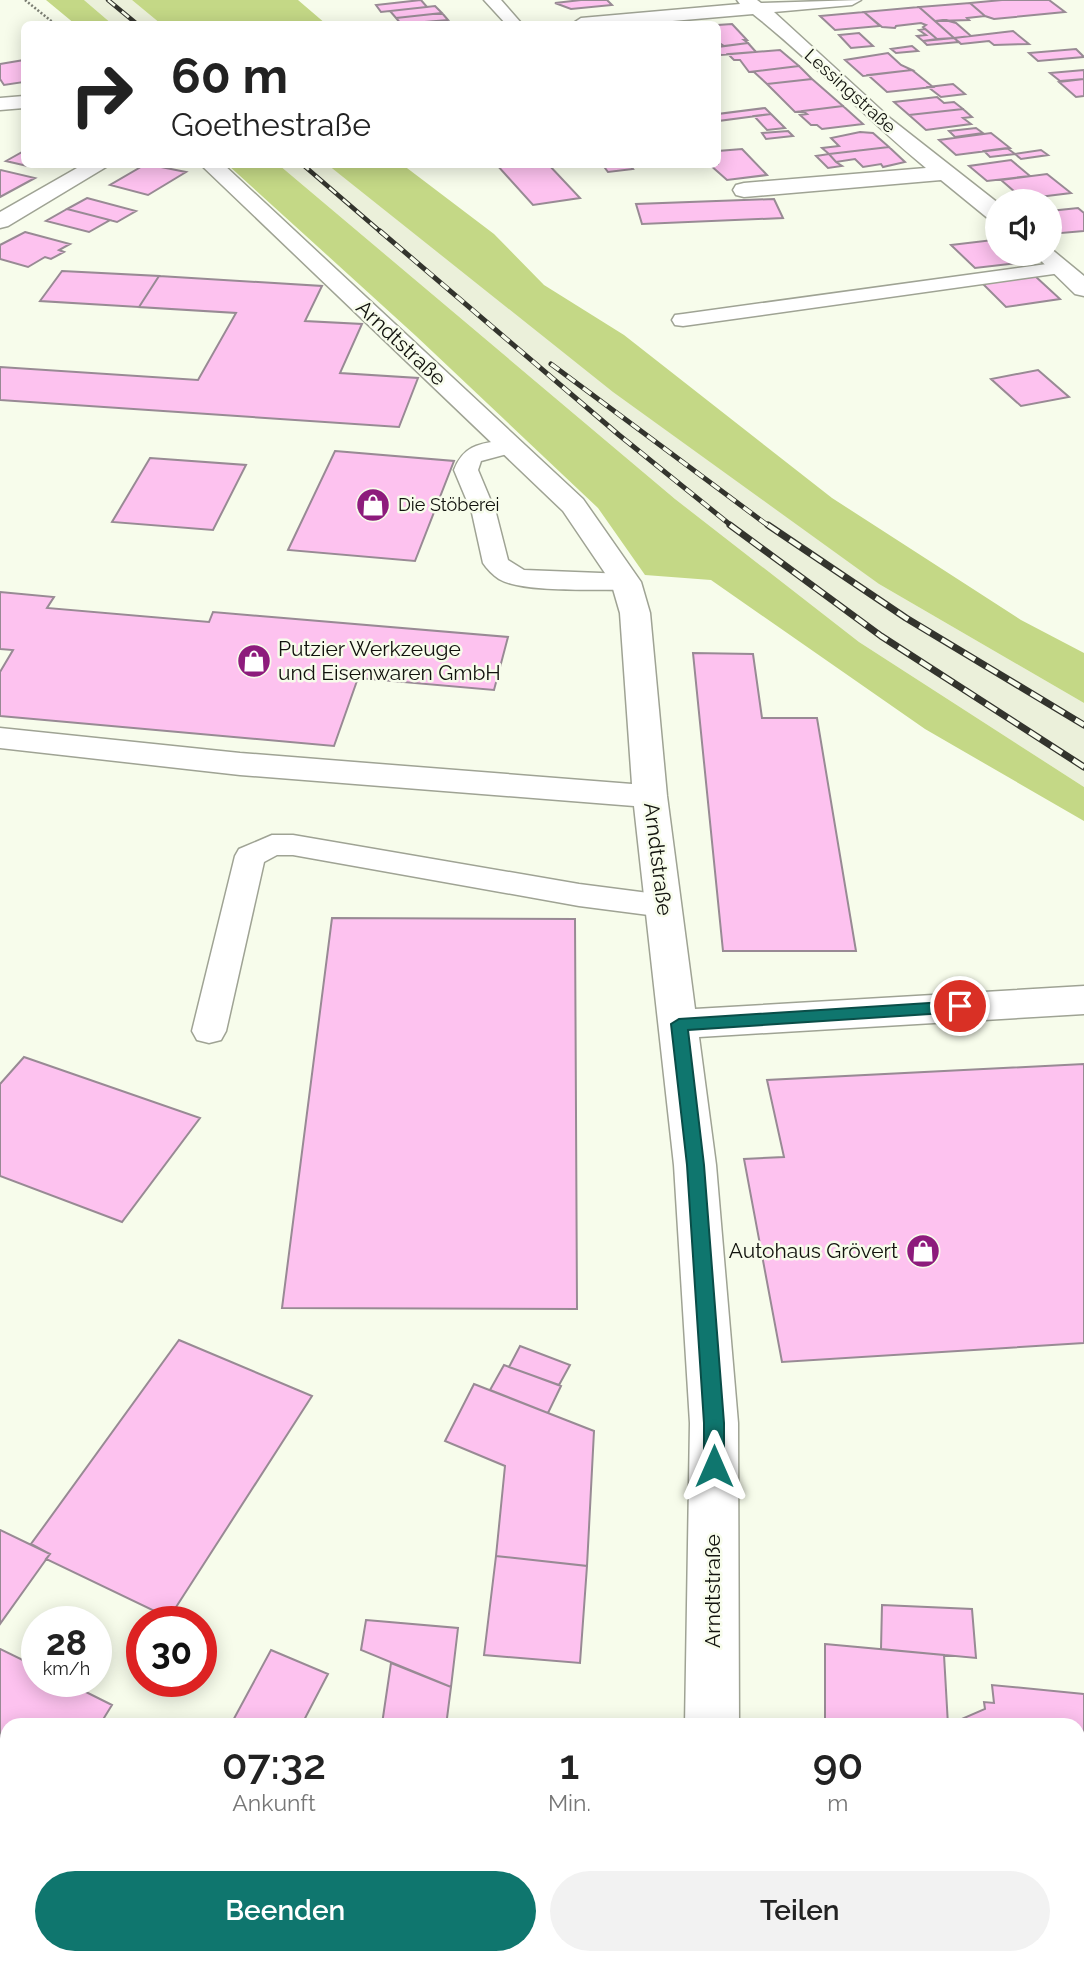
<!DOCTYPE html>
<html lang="de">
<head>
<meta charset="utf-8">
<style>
	:root { --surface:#fff; --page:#f2f2f2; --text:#222; --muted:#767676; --accent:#0f766e }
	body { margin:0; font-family:Raleway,sans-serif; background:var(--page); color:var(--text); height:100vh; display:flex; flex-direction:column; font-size:26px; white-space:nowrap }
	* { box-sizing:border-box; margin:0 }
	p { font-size:23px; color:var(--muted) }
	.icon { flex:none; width:38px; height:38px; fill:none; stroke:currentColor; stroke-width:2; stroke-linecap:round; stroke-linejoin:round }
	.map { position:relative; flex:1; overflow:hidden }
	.side { position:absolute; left:0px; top:1718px; width:1085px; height:247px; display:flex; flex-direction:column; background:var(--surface); border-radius:21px 21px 0 0; box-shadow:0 4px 18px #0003 }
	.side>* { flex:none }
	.top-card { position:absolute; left:21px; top:21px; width:700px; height:147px; border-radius:10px; box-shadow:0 4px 18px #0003; background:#fff; color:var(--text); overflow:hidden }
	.fabs { position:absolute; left:985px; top:189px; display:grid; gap:14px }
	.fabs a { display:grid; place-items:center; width:77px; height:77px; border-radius:50%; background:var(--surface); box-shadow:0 4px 18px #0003; font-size:35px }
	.speed { position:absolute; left:21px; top:1606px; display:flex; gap:14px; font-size:35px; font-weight:700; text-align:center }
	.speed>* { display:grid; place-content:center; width:91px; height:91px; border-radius:50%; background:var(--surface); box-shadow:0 4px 18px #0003; line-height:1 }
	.speed small { font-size:18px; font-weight:400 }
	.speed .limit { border:10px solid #d22; background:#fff; color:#111 }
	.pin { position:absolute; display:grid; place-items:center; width:60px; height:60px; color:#fff; margin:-30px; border:4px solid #fff; border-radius:50%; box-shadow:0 2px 7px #0007 }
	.me { position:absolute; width:77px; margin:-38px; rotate:0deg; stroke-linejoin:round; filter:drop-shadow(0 0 5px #0008) }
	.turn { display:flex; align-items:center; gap:24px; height:147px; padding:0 35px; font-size:32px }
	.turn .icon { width:91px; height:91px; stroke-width:2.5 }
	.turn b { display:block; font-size:49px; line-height:60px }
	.eta { display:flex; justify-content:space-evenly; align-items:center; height:119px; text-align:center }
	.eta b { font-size:42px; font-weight:600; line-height:49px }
	.button { display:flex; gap:14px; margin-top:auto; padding:14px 35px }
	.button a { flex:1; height:80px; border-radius:42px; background:var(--accent); color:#fff; font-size:28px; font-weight:600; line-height:80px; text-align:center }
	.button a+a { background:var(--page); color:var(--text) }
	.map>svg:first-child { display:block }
	.built { fill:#ebf0da }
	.green { fill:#c4d886 }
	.building { fill:#fdc2ef; stroke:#988a94; stroke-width:2 }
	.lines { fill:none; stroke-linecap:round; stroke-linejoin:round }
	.lane-casing { stroke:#9fa394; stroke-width:3 }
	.street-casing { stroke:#9fa394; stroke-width:3 }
	.path { stroke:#7b7e73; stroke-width:2.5; stroke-dasharray:2 2; stroke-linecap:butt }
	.lane { fill:#fff; fill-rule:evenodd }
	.street { fill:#fff; fill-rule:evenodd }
	.rail-far2-casing { stroke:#33342d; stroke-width:4.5 }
	.rail-far1-casing { stroke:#33342d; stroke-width:5 }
	.rail-casing { stroke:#33342d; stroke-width:7 }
	.rail-far2 { stroke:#f7fceb; stroke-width:2.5; stroke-dasharray:9; stroke-linecap:butt }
	.rail-far1 { stroke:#f7fceb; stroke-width:3.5; stroke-dasharray:10; stroke-linecap:butt }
	.rail { stroke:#f7fceb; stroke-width:4.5; stroke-dasharray:13; stroke-linecap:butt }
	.route { fill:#0f766e; stroke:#0a4d48; stroke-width:2 }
	.labels { text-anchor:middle; stroke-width:5; stroke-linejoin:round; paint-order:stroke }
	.far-street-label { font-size:18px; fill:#11120d; stroke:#f7fceb }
	.far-poi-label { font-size:18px; fill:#11120d; stroke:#f7fceb; text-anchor:start }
	.street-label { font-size:21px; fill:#11120d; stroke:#f7fceb }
	.poi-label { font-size:21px; fill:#11120d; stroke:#f7fceb; text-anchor:start }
</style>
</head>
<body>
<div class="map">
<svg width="1084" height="1965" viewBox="0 0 1084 1965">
	<rect width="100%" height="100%" fill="#f7fceb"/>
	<path class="built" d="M84 0H132L161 24H112Z
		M279 165H328L879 584 1084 703V787L859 642 675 499Z"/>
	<path class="green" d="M46 0H84L112 24H75Z
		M132 0H298L326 24H161Z
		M228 165H279L675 499 859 642 1084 787V821L925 729 711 580 645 575 598 508 416 336Z
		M328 165H403L494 234 544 285 624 335 832 498 1021 620 1084 653V703L879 584 613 392Z"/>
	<path class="building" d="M421 0 427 7 381 12 376 5Z
		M581 0H607L612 5 571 9 555 3Z
		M1002 0H1049L1065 12 994 19 985 16 970 3Z
		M970 3 985 16 967 18 969 20 935 21 919 7Z
		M435 6 442 13 396 18 390 11Z
		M919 7 954 38 937 39 923 27 926 25 921 23 896 26 895 28 882 27 864 12Z
		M864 12 880 26 835 30 820 16Z
		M442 13 448 20 401 24 396 18Z
		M945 20 956 23 971 36 954 38 935 21Z
		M732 24 747 40H744L748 43 724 46 718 42V25Z
		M925 29 937 39 923 41 917 36 926 35 919 30Z
		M1013 31 1029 44 994 45 989 41 961 44 954 38Z
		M859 33 873 46 851 48 839 35Z
		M954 38 959 42 927 45 923 41Z
		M748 43 756 52 721 55 718 51V47Z
		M912 46 918 51 896 53 891 49Z
		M1076 49 1084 57 1038 61 1029 53Z
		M780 50 799 66 749 72 740 60H734L728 54Z
		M888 53 901 65 912 70 863 76 845 60Z
		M24 60V82L4 85 0 79V64Z
		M799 66 812 79 767 84 754 72H749Z
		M912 70 933 87 887 92 868 75Z
		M1084 70V79L1060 81 1050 73Z
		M812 79 843 106 795 112 767 84Z
		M1084 79V96L1076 97 1059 82Z
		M953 84 965 94 941 97 928 87Z
		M937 97 944 103 954 102 963 109 909 115 894 102Z
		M843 106 863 124 822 129 817 125H811L800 115 807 114 803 111Z
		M765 108 771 114 718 121V114Z
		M963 109 972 117 963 118 971 124 926 130 909 115Z
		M771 114 785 128 767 130 754 116Z
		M976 128 983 133 955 137 949 131Z
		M788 131 793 136 766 139 762 133Z
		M860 132 873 133 889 147 829 154 822 148 839 146 831 138Z
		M991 133 1010 148 956 155 939 140Z
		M889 147 905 162 883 167 881 164 863 167 855 159 836 162 829 154Z
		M1007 148 1015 154 990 157 984 151Z
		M742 149 767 175 727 180 709 164H718V151Z
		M1041 150 1048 155 1021 159 1015 154Z
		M24 151V164H30L27 166 6 161Z
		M829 154 836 162 842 166 828 168 816 156Z
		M1011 160 1030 176 987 181 969 166Z
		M146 164 186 172 148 195 110 185Z
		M496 164H548L580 198 533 205Z
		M602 164H629L633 169 608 172Z
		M0 171 1 170 35 178 0 197Z
		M1047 174 1071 193 1023 199 1001 180Z
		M87 198 136 211 117 222 67 209Z
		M774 199 783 218 642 224 636 204Z
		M1078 208 1084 213V231L1050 234V211Z
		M67 209 110 220 89 232 46 221Z
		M25 232 70 244 59 250 64 252 51 259 45 257 28 267 0 259V245Z
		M993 240 998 244V254H1008L1018 263 975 268 951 245Z
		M62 271 159 276 139 307 40 301Z
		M159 276 322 286 305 321 362 324 340 373 418 378 399 427 0 400V367L198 380 236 313 139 307Z
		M1035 276 1060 299 1006 307 982 283Z
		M1038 370 1069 397 1021 406 991 379Z
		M335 451 454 461 415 561 288 550Z
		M150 458 246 465 213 530 112 522Z
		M0 592 54 597 47 608 209 622 213 612 508 637 494 690 358 678 334 746 0 716V672L13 650 0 649Z
		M693 653 753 654 762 718H817L856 951H723Z
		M332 918 575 919 577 1309 282 1308Z
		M24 1057 200 1118 122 1222 0 1176V1084Z
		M1084 1064V1343L782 1362 744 1159 784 1157 767 1080Z
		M179 1340 312 1396 169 1618 46 1559 50 1554 31 1544Z
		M520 1346 570 1365 559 1385 509 1367Z
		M504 1365 561 1386 548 1413 490 1390Z
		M474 1384 594 1431 587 1566 496 1556 505 1466 445 1441Z
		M0 1530 50 1554 0 1624Z
		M496 1556 587 1566 580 1663 484 1655Z
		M882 1605 972 1609 976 1658 881 1649Z
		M366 1620 458 1628 451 1687 361 1650Z
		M825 1644 944 1655 948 1725 985 1709 984 1702 994 1703 992 1685 1084 1694V1790H1078V1726H825Z
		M0 1649 37 1667V1682H66L112 1705 99 1726H7V1811L0 1807Z
		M271 1650 328 1674 301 1726H230Z
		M391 1663 451 1687 446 1726 382 1724Z
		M190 1958H370L385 1965H204Z
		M478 1958H559L558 1965Z
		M821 1958H971L972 1965H821Z"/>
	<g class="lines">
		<g class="lane-casing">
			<path id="lane" d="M484 0H501L522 24H506Z
				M1061 262 1068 264 1071 268 1068 272 683 326 675 325 672 320 675 315 683 314Z
				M510 439 518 441 522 446 518 451 481 461 478 470 496 513 508 560 524 570 626 574 635 576 639 582 635 588 626 590C595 589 523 593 499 579 493 575 487 569 483 563L472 513 454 470C465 442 483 444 510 439Z
				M272 835H293L579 884 664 895 675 898 680 906 675 914 664 917 579 906 293 855H277L264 862 226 1031 221 1040 209 1043 197 1040 192 1031 235 856 239 849Z"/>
		</g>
		<g class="street-casing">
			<path id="street" d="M737 0H757L761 3 861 0 852 5 774 12 891 119 998 203V222L990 220 941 180 744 197 736 195 733 190 736 185 744 183 926 168C866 119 814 62 753 14L638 24H572L581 18 740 4Z
				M24 96V108L0 110V98Z
				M84 164H111L8 226 0 228V212Z
				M200 164H223L583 499 641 582 650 613 667 796 695 1009 1084 986V1014L699 1037 716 1165 738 1423 739 1726H685L690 1423 674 1165 634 806 240 775 0 748V728L240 753 632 784 620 613 611 582 563 511Z
				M1050 248 1084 276V296L1075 294 1034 254H1050Z
				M1078 1833 1084 1834V1890L1078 1889Z
				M674 1958H732V1965H674Z"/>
		</g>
		<path class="path" d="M25 0 55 24"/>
		<use href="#lane" class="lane"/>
		<use href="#street" class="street"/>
		<g class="rail-far2-casing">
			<path id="rail-far2" d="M108 0 137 24
				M302 164 382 233"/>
		</g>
		<g class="rail-far1-casing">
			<path id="rail-far1" d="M380 231 619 435 733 527
				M551 364 770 527"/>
		</g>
		<g class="rail-casing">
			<path id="rail" d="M730 525 881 636 1084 767
				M768 525 906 618 1084 725"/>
		</g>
		<use href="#rail-far2" class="rail-far2"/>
		<use href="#rail-far1" class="rail-far1"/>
		<use href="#rail" class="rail"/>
	</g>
	<path class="route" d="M960 1001 968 1006 960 1012 688 1030 704 1165 724 1423V1466L721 1472 714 1475 707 1472 704 1466V1423L687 1165 671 1024 679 1019Z"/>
	<defs>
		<g id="shop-disc" transform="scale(1.75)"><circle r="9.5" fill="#8d1b7c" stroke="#f7fceb"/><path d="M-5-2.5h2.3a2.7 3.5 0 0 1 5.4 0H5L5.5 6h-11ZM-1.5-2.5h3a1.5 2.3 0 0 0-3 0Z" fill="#fff"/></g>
	</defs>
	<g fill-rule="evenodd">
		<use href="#shop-disc" x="373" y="505"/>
		<use href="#shop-disc" x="254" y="661"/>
		<use href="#shop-disc" x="923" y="1251"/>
	</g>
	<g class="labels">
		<g class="far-street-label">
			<text transform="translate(850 91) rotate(42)" y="6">Lessingstraße</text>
		</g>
		<g class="far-poi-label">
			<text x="398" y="511">Die Stöberei</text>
		</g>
		<g class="street-label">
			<text transform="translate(401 343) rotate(43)" y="7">Arndtstraße</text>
			<text transform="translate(658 859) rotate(83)" y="7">Arndtstraße</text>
			<text transform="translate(713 1591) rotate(-90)" y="7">Arndtstraße</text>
		</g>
		<g class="poi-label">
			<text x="278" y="656">Putzier Werkzeuge<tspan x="278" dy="24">und Eisenwaren GmbH</tspan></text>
			<text x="898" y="1258" text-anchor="end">Autohaus Grövert</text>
		</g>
	</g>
</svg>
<div class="fabs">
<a><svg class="icon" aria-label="sound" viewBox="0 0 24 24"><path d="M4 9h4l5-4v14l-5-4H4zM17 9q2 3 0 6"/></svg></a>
</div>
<div class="speed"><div>28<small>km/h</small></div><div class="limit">30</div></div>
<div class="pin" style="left:960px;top:1006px;background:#d93025"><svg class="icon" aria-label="arrive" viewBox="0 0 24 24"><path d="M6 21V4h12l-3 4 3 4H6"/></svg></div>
<svg class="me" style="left:714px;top:1466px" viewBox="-20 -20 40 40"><path d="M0-17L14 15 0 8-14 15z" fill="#0f766e" stroke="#fff" stroke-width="4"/></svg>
<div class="top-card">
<div class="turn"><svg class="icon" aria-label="right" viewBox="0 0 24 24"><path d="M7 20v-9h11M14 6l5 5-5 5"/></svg><div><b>60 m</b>Goethestraße</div></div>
</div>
<section class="side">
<div class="eta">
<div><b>07:32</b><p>Ankunft</p></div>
<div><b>1</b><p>Min.</p></div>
<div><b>90</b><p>m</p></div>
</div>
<div class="button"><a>Beenden</a><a>Teilen</a></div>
</section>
</div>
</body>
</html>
